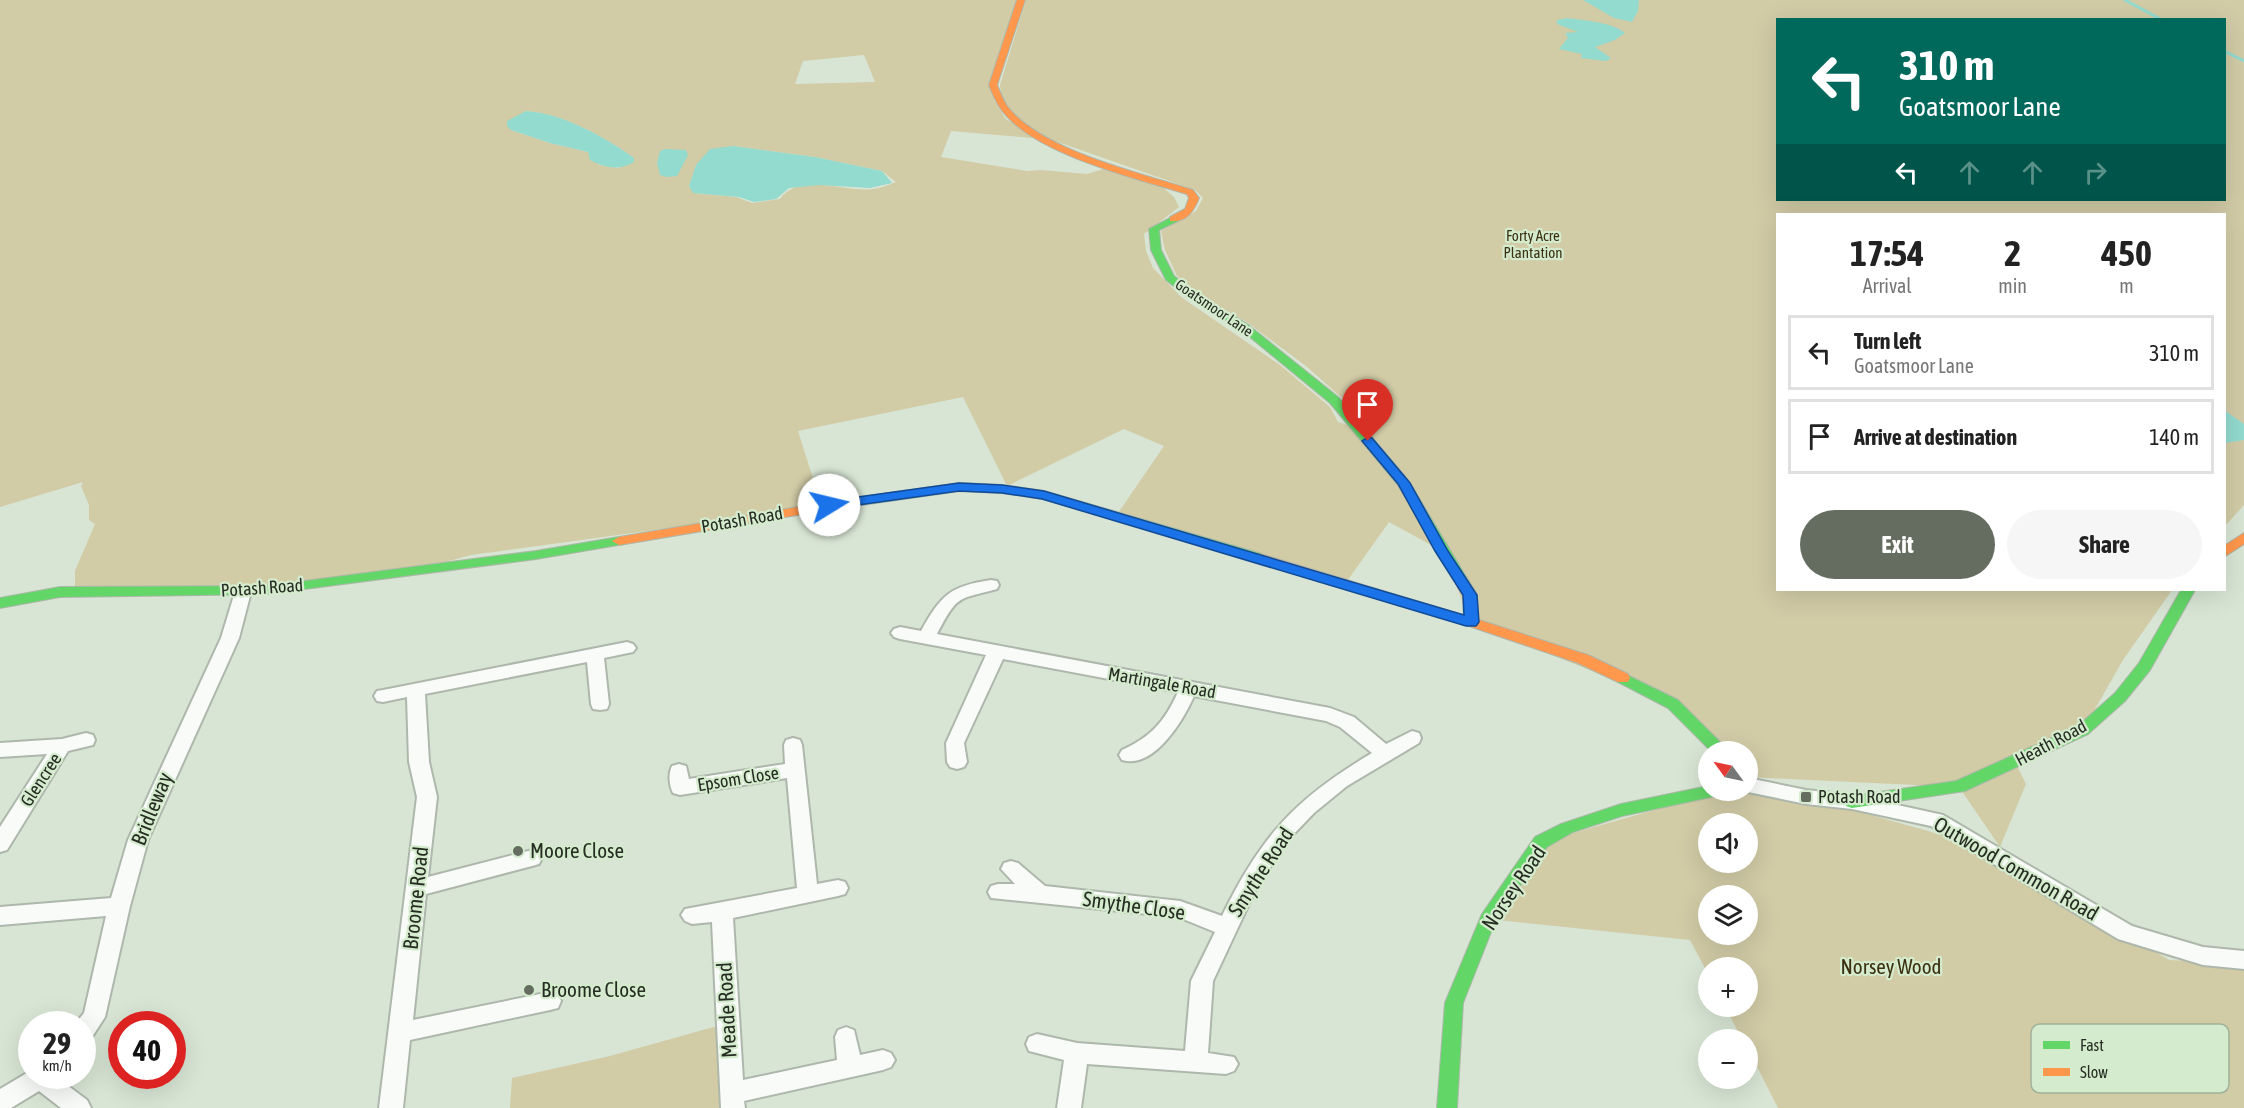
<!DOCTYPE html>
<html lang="en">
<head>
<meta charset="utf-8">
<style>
	:root { --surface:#fff; --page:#f6f6f6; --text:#222; --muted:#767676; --line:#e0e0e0; --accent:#646d60 }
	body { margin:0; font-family:"Asap Condensed",sans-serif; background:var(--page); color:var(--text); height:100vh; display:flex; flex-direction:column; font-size:22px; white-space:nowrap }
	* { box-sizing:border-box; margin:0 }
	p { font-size:20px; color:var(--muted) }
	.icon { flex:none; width:33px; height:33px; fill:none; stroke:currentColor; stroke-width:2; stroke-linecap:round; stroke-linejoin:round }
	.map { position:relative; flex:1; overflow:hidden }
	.side { position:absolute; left:1776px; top:213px; width:450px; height:378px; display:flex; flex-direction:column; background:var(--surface); border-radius:0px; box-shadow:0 6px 24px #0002 }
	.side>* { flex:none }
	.top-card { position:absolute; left:1776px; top:18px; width:450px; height:183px; border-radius:0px; box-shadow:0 6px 24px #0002; background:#00695c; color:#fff; overflow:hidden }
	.needle { width:39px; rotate:303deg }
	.fabs { position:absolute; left:1698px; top:741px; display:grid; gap:12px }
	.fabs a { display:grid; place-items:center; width:60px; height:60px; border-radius:50%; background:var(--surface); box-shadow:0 6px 24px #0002; font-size:30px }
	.speed { position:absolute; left:18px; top:1011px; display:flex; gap:12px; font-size:30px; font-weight:700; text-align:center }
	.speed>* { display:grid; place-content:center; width:78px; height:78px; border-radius:50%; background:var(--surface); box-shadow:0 6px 24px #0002; line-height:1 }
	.speed small { font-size:15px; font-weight:400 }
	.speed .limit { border:9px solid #d22; background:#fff; color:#111 }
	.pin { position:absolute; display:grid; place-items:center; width:51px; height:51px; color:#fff; margin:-62px -26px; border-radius:50% 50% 50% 0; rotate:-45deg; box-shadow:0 0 6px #0007 }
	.pin .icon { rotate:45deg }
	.me { position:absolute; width:66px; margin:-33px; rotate:81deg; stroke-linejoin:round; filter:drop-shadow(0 0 4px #0008) }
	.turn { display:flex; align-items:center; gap:21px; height:126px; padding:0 24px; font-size:27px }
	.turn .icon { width:78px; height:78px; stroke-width:2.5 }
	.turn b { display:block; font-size:42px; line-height:51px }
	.lanes { display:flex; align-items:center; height:57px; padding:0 24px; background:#0003; justify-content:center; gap:30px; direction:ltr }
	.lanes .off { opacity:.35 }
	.eta { display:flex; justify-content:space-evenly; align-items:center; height:102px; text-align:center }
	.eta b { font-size:36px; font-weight:700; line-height:42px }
	.primary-button { display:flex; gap:12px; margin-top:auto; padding:12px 24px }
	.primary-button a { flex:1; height:69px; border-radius:36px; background:var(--accent); color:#fff; font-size:24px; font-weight:700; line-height:69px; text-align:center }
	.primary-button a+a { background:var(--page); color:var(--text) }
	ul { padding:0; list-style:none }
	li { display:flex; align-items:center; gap:18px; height:75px; margin:0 12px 9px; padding:0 12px; border:3px solid var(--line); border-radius:0px }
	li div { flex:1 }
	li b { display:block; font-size:22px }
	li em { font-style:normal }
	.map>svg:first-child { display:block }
	.green { fill:#d1cba6; fill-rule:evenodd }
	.water { fill:#93dacf }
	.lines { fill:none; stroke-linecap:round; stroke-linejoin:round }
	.stream { stroke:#93dacf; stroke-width:3 }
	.street-casing { stroke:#aeb7ab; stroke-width:4 }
	.fast-casing { stroke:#aeb7ab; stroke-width:2 }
	.slow-casing { stroke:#aeb7ab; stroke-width:2 }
	.street { fill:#f9fbf9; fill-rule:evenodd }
	.fast { fill:#63d668; fill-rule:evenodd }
	.slow { fill:#ff974d; fill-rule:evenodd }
	.route { fill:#1a73e8; stroke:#114b97; stroke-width:1.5 }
	.poi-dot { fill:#646d60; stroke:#d5ebce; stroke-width:2 }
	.labels { text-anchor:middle; stroke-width:4.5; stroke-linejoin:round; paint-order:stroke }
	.far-park-label { font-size:15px; fill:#3c3011; stroke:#d5ebce }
	.far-street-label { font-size:15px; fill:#252d22; stroke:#d5ebce }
	.street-label { font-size:18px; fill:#252d22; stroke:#d5ebce }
	.poi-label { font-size:18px; fill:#252d22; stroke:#d5ebce; text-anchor:start }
	.near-street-label { font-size:21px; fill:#252d22; stroke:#d5ebce }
	.near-poi-label { font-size:21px; fill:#252d22; stroke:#d5ebce; text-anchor:start }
	.near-park-label { font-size:21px; fill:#3c3011; stroke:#d5ebce }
	.key { fill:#d5ebce; stroke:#a0b29a; stroke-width:1.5 }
	.key-label { font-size:16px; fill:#252d22 }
</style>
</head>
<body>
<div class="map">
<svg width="2244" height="1108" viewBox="0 0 2244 1108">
	<rect width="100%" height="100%" fill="#d8e5d4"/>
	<path class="green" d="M0 0H1021L994 100 1006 119 1035 136 1033 138 951 131 941 157 1027 171 1041 170 1087 174 1107 168 1160 185 1174 197 1179 207 1144 234 1146 251 1153 268 1181 297 1280 365 1330 407 1338 422 1357 428 1341 397 1306 366 1248 323 1198 294 1177 276 1165 250 1161 231 1196 211 1203 198 1195 190 1052 140 1014 118 1001 94 1000 85 1026 0H2244V505L2225 526 2224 214H1778V590H2172L2123 660 2083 730 2015 762 2026 784 2000 847 1959 787 1748 777V752L1722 751 1673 704 1471 622 1442 551 1389 522 1345 584 1116 516 1164 446 1124 429 1007 486 963 397 798 431 822 507 471 555 412 571 294 586 75 592V571L95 524 89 520V505L81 486 83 482 0 507ZM1778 20H2224V200H1778ZM864 55 875 82 795 84 803 61ZM526 111C561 113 605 137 634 158L619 168 599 165 588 152 550 143 511 130ZM733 146 815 157 882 171 896 182C889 185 881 188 873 189 845 193 800 171 780 199L752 203 736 197 694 193 689 186 697 165Z
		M1748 787 1806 797 1978 845 2169 960 2244 964V1108H1778L1748 1049V1040L1742 1039 1725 1007 1748 1006V968H1708V974L1690 940 1488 919 1541 842 1722 791 1748 790ZM1708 824H1748V862H1708ZM1708 896H1748V934H1708Z
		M728 1023 733 1108H510L512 1078 610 1056Z"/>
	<path class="water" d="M1583 0H1639L1638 11 1632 22 1614 18Z
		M1567 18C1583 20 1612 22 1625 33L1615 40 1595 47 1611 58 1606 61 1581 58 1582 54 1559 49 1568 38 1565 33 1578 32 1557 24V20Z
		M526 111C562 113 605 137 634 158V162C619 171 605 168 590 160L588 152 550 143 511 130 507 126V121Z
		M733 146 815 157 882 171 892 183 870 188 819 185 789 188 776 199 754 202 739 197 693 193 689 186 696 165 710 149Z
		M665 149 686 150 688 155 677 176 667 177 660 175 657 163 660 151Z
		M2224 410 2244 424V440L2225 443Z"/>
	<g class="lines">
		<path class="stream" d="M2125 0 2162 20
			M2224 51 2244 61"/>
		<g class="street-casing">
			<path id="street" d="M991 580 997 581 999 585 997 589C956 600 958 595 937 634L1330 708 1354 717 1386 744 1412 731 1419 733 1421 738 1419 743 1347 786 1314 813 1288 840 1256 889 1213 981 1208 1053 1234 1057 1238 1064 1234 1071 1226 1074 1087 1064 1081 1108H1057L1064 1060 1029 1051 1026 1044 1029 1037 1037 1034 1077 1043 1185 1051 1191 981 1215 932 1178 917 991 898 988 892 991 886 998 884H1015L1001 869 1004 863 1011 861 1018 863 1045 886 1180 901 1222 916C1261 836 1295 799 1372 753L1340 727 1326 721 1194 696C1184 719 1154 770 1122 760L1119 755 1122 750C1151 737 1165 721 1178 692L1003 659 964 743 967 762 964 767 957 769 950 767 947 762 946 743 986 655 900 639 894 637 891 633 894 629 900 627 921 631C941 595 950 586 991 580Z
				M243 586 249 588 251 592 239 638 148 840 130 906 105 1017 90 1040 82 1043V1024H75L84 1013 106 916 0 925V907L111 898 128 840 221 638 235 592 237 588Z
				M627 642 633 644 636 648 633 652 604 658 609 704 607 709 600 710 593 709 591 704 587 662 425 694 429 762 437 797 428 877 532 850 539 852 542 858 539 864 532 866 426 894 413 1020 550 992 558 994 561 1001 558 1008 550 1010 410 1040 403 1108H379L417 797 409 762 407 697 383 702 377 701 374 696 377 691 383 690Z
				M86 733 93 735 95 740 93 745 68 751 7 850 0 852V827L47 754 0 757V743L62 739Z
				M793 738 800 740 802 745 817 884 838 880 845 882 848 888 845 894 838 896 733 918 743 1080 837 1060 835 1037 838 1030 846 1027 854 1030 860 1055 883 1050 891 1053 895 1060 891 1067 883 1070 744 1101 745 1108H721L712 922 692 924 685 921 681 915 685 909 797 888 787 778 680 795 673 793C669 785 668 774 672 766L679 764 686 766 689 779 785 764 784 745 786 740Z
				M1748 778 1806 790 1852 795 1943 815 2132 926 2203 947 2244 951V969L2203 965 2118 939 1931 826 1852 809 1806 804 1748 792 1742 790H1748Z
				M32 1070V1076H55L87 1100 91 1108H61L39 1091 11 1108H0V1089Z"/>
		</g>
		<g class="fast-casing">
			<path id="fast" d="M1174 216 1178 217V221L1159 230 1161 250 1174 276 1197 294 1247 324 1338 397 1408 480 1477 595 1478 622 1476 625H1466L1464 622 1463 595 1398 485 1330 403 1239 328 1189 298 1166 280 1151 250 1149 229Z
				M959 483 1002 485 1044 491 1262 554 1264 557 1257 561 1043 499 1002 493 959 491 834 509 828 505 834 501Z
				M619 537 626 541 624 544 536 559 266 594 60 597 0 608V598L60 587 266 586 536 551Z
				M2181 590H2195L2150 670 2125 701 2088 734 1965 791 1852 808 1846 806 1844 802 1846 798 1852 796 1956 781 2078 726 2115 693 2139 663Z
				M1623 673 1678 700 1730 752H1712L1668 708 1618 682 1616 678 1618 674Z
				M1708 786V790H1724L1722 794 1716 796 1622 816 1573 832 1547 847 1495 922 1463 1003 1457 1108H1437L1445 1003 1482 914 1535 837 1561 824 1621 804Z"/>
		</g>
		<g class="slow-casing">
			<path id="slow" d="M1017 0H1025L997 85C1000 92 1003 100 1007 106 1041 151 1141 173 1193 190L1199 198C1194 211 1186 223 1170 221V217L1185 209 1189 198 1187 194C1136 178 1028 153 999 106 995 100 992 92 989 85Z
				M834 501 840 505 839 508 619 545 612 541 619 537Z
				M2244 533V544L2224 557V546Z
				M1257 553 1476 619 1588 655 1628 674 1630 678 1628 682H1618L1578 663 1466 625 1252 560 1250 557Z"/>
		</g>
		<use href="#street" class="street"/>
		<use href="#fast" class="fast"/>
		<use href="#slow" class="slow"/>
	</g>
	<path class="route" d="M1368 437 1372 438 1410 483 1448 551 1477 595 1479 622 1476 626H1466L1042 499 1002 493 959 491 829 509 822 505 829 501 959 483 1002 485 1044 491 1464 615 1463 595 1435 551 1398 484 1362 441Z"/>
	<g class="poi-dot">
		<rect x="1800" y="791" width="12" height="12" rx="3"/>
		<circle cx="518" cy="851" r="6"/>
		<circle cx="529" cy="990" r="6"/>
	</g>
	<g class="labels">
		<g class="far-park-label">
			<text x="1533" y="241">Forty Acre<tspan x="1533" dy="17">Plantation</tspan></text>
		</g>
		<g class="far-street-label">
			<text transform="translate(1214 308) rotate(34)" y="5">Goatsmoor Lane</text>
		</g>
		<g class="street-label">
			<text transform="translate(742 520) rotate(-10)" y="6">Potash Road</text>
			<text transform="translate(262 588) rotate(-4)" y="6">Potash Road</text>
			<text transform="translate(1162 683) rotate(10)" y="6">Martingale Road</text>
			<text transform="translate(2051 743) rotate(-28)" y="6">Heath Road</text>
			<text transform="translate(738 779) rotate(-9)" y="6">Epsom Close</text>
			<text transform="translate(41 780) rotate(-57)" y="6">Glencree</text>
		</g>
		<g class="poi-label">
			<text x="1818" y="803">Potash Road</text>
		</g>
		<g class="near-street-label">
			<text transform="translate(152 809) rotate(-68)" y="7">Bridleway</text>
			<text transform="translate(2016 869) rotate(30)" y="7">Outwood Common Road</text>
			<text transform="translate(1261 872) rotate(-57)" y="7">Smythe Road</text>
			<text transform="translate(1514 888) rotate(-56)" y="7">Norsey Road</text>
			<text transform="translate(416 898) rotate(-84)" y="7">Broome Road</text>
			<text transform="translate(1134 906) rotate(8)" y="7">Smythe Close</text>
			<text transform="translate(727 1010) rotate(-93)" y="7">Meade Road</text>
		</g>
		<g class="near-poi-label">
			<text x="530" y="858">Moore Close</text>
			<text x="541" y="997">Broome Close</text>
		</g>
		<g class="near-park-label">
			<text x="1891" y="974">Norsey Wood</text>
		</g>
	</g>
	<rect x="2031" y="1024" width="198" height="69" rx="9" class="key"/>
	<rect x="2043" y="1041" width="27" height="8" fill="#63d668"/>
	<rect x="2043" y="1068" width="27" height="8" fill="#ff974d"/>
	<g class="key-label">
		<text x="2080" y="1051">Fast</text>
		<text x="2080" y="1078">Slow</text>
	</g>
</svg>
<div class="fabs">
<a><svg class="needle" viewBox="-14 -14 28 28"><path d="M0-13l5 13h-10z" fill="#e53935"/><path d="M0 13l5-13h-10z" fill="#767676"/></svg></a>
<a><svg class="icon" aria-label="sound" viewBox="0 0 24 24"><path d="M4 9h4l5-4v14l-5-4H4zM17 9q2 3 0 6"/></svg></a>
<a><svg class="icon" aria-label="layers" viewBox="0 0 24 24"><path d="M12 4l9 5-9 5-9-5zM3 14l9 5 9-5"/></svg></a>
<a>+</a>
<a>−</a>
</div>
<div class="speed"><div>29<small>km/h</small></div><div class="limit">40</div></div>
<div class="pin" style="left:1368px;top:441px;background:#d93025"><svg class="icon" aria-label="arrive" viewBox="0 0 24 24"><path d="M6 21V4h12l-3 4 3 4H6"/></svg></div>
<svg class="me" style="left:829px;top:505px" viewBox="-20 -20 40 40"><circle r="19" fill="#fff"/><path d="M0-13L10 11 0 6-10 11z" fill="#1a73e8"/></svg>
<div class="top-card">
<div class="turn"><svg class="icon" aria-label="left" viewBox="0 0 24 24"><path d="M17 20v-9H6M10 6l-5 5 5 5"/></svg><div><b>310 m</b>Goatsmoor Lane</div></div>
<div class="lanes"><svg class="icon" aria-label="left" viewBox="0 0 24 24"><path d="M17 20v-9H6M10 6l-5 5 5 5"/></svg><svg class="icon off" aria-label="ahead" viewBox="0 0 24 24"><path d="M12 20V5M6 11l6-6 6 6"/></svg><svg class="icon off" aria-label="ahead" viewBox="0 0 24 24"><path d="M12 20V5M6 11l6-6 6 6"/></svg><svg class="icon off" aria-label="right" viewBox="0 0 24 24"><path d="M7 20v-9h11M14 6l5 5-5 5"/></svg></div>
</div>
<section class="side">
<div class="eta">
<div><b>17:54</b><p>Arrival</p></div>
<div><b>2</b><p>min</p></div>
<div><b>450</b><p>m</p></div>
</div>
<ul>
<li><svg class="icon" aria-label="left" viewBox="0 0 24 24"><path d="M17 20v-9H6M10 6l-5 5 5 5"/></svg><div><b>Turn left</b><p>Goatsmoor Lane</p></div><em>310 m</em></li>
<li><svg class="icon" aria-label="arrive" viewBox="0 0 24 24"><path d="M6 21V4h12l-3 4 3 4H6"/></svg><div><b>Arrive at destination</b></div><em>140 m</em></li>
</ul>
<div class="primary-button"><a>Exit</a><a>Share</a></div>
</section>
</div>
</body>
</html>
